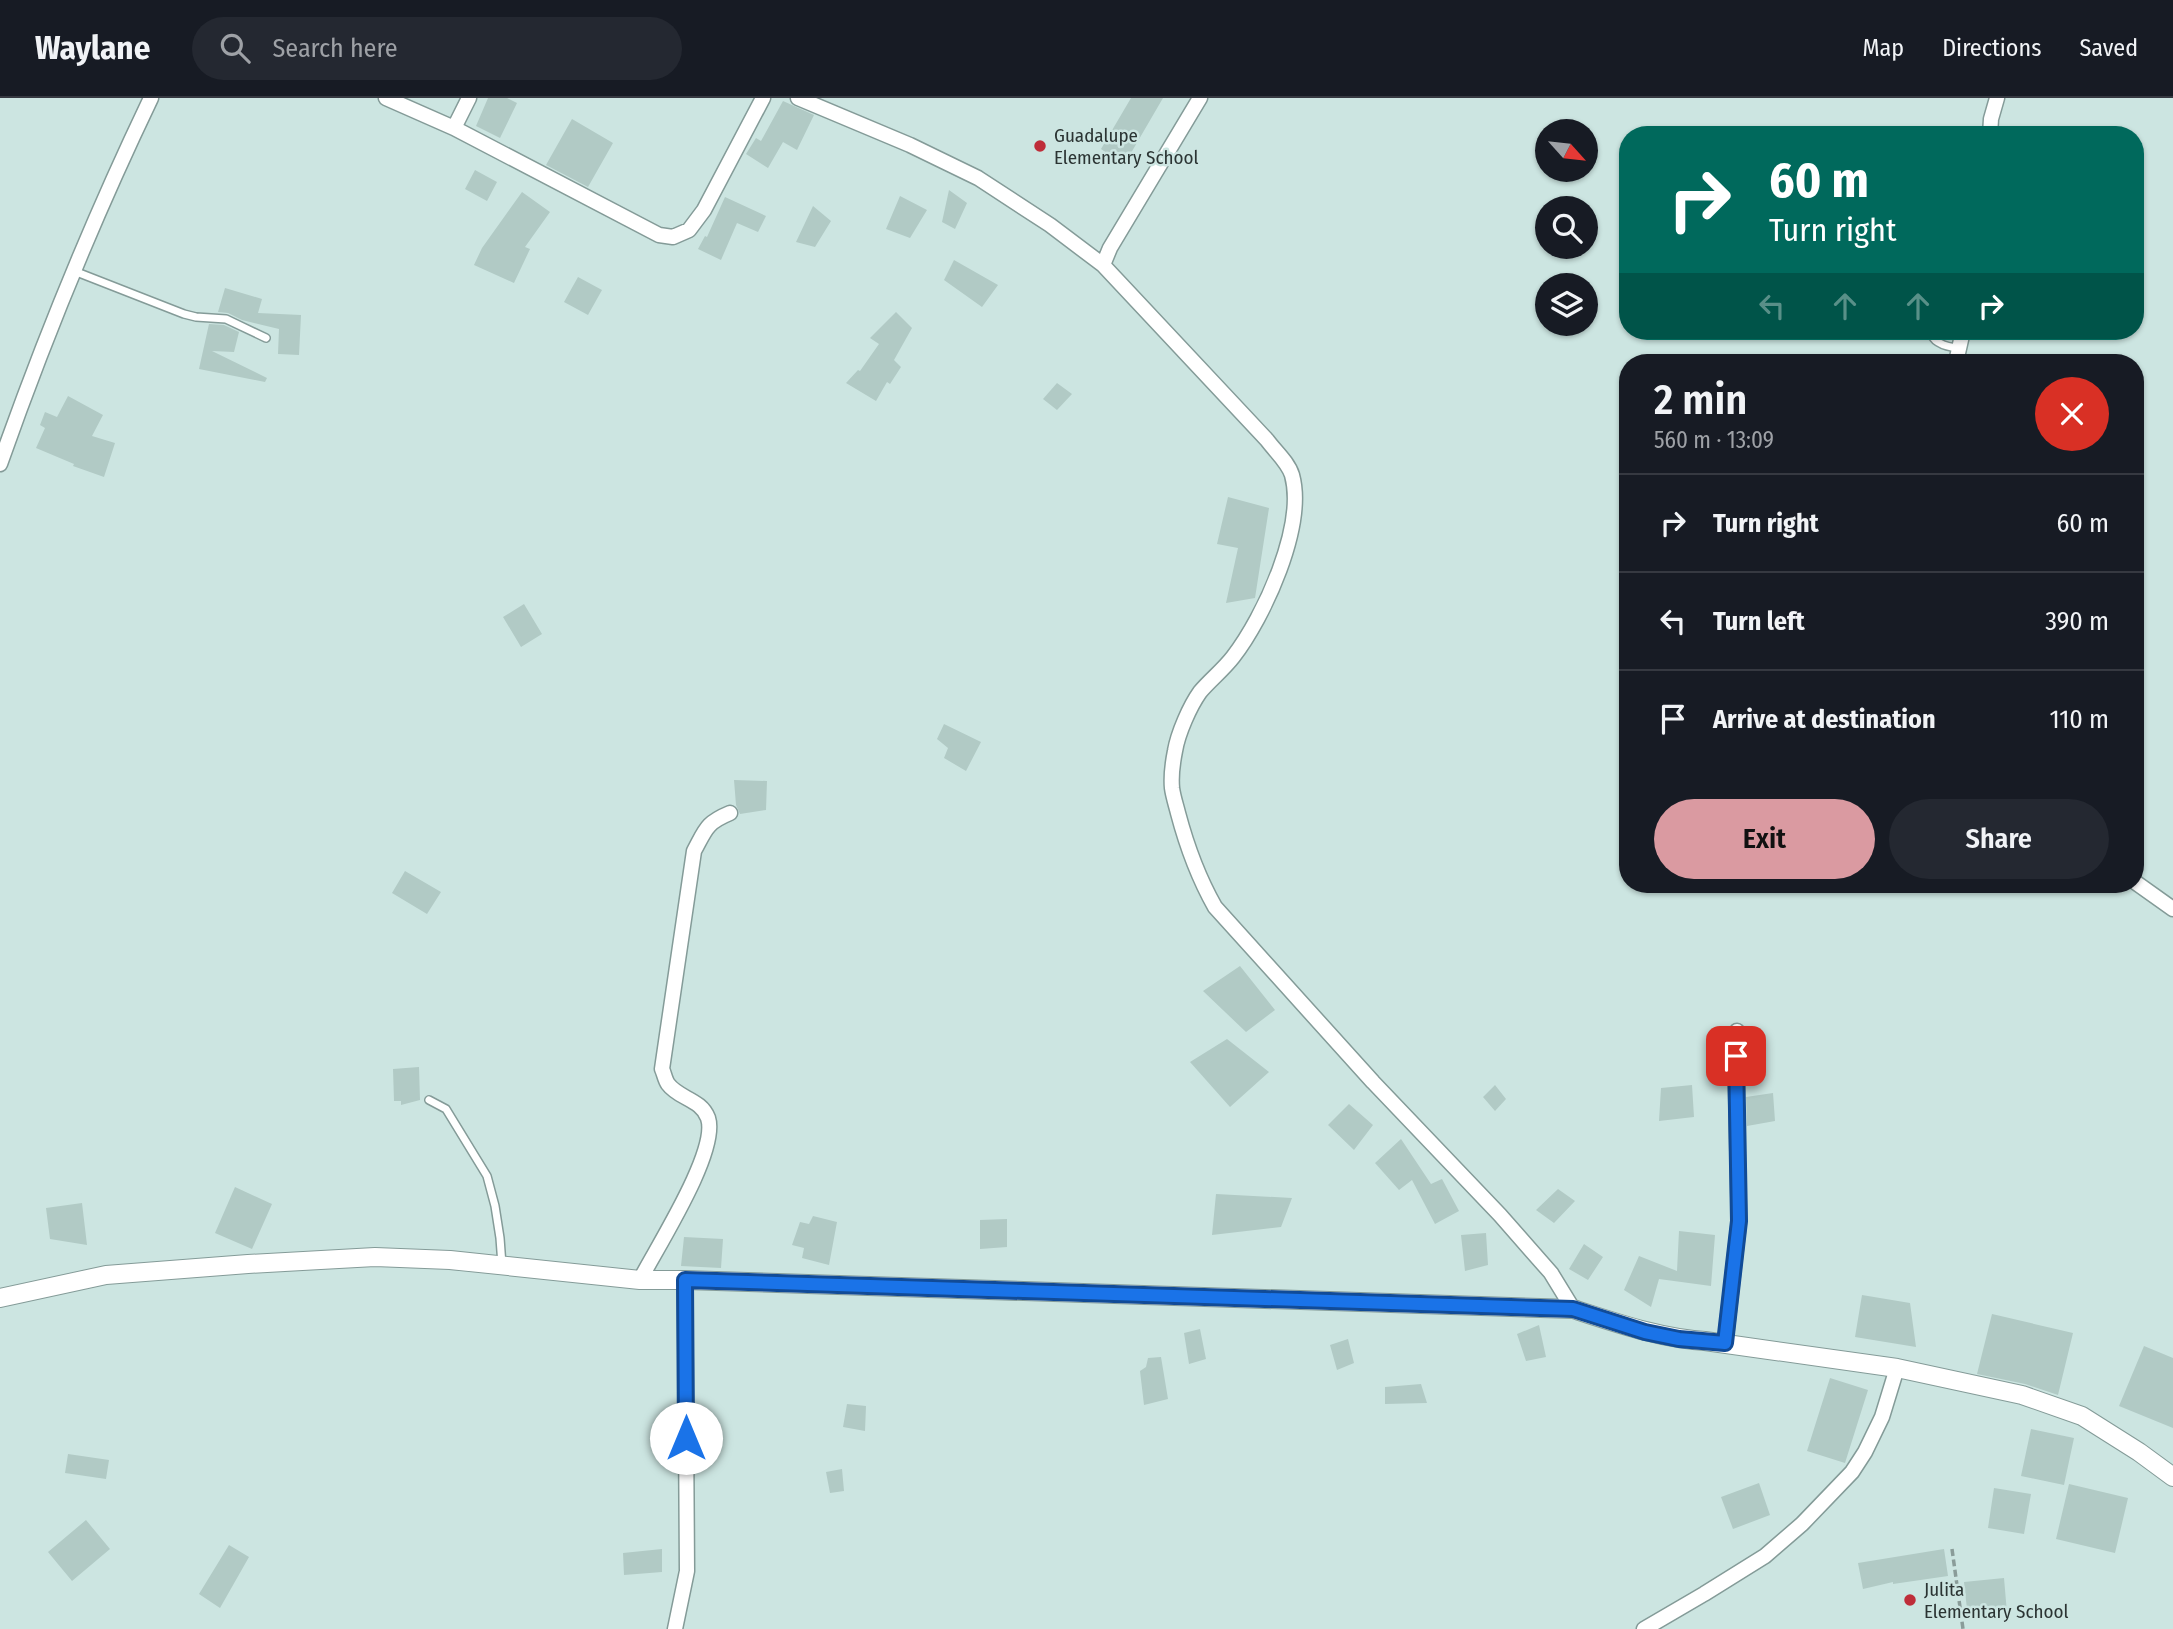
<!DOCTYPE html>
<html lang="en">
<head>
<meta charset="utf-8">
<style>
	:root { --surface:#171b24; --page:#242831; --text:#f1f3f6; --muted:#9ea1a6; --line:#363941; --accent:#da9aa1 }
	body { margin:0; font-family:"Fira Sans Condensed",sans-serif; background:var(--page); color:var(--text); height:100vh; display:flex; flex-direction:column; font-size:26px; white-space:nowrap }
	* { box-sizing:border-box; margin:0 }
	p { font-size:23px; color:var(--muted) }
	.icon { flex:none; width:38px; height:38px; fill:none; stroke:currentColor; stroke-width:2; stroke-linecap:round; stroke-linejoin:round }
	.map { position:relative; flex:1; overflow:hidden }
	.details { position:absolute; left:1619px; top:256px; width:525px; height:539px; display:flex; flex-direction:column; background:var(--surface); border-radius:28px; box-shadow:0 2px 5px #0004 }
	.details>* { flex:none }
	.top-card { position:absolute; left:1619px; top:28px; width:525px; height:214px; border-radius:28px; box-shadow:0 2px 5px #0004; background:#00695c; color:#fff; overflow:hidden }
	.needle { width:46px; rotate:117deg }
	.tools { position:absolute; left:1535px; top:21px; display:grid; gap:14px }
	.tools a { display:grid; place-items:center; width:63px; height:63px; border-radius:50%; background:var(--surface); box-shadow:0 2px 5px #0004; font-size:35px }
	.pin { position:absolute; display:grid; place-items:center; width:60px; height:60px; color:#fff; margin:-30px; border-radius:14px; box-shadow:0 4px 10px #0006 }
	.me { position:absolute; width:77px; margin:-38px; rotate:0deg; stroke-linejoin:round; filter:drop-shadow(0 0 5px #0008) }
	.turn { display:flex; align-items:center; gap:24px; height:147px; padding:0 35px; font-size:32px }
	.turn .icon { width:91px; height:91px; stroke-width:2.5 }
	.turn b { display:block; font-size:49px; line-height:60px }
	.lanes { display:flex; align-items:center; height:66px; padding:0 35px; background:#0003; justify-content:center; gap:35px; direction:ltr }
	.lanes .off { opacity:.35 }
	.round { display:grid; place-items:center; flex:none; width:74px; height:74px; border-radius:37px; background:var(--page) }
	.summary { display:flex; align-items:center; justify-content:space-between; height:119px; padding:0 35px }
	h1 { font-size:42px; font-weight:600; line-height:52px }
	.action { display:flex; gap:14px; margin-top:auto; padding:14px 35px }
	.action a { flex:1; height:80px; border-radius:42px; background:var(--accent); color:#111; font-size:28px; font-weight:600; line-height:80px; text-align:center }
	.action a+a { background:var(--page); color:var(--text) }
	ul { padding:0; list-style:none }
	li { display:flex; align-items:center; gap:21px; height:98px; padding:0 35px; border-top:2px solid var(--line) }
	li div { flex:1 }
	li b { display:block; font-size:26px }
	li em { font-style:normal }
	header { display:flex; align-items:center; gap:42px; box-sizing:border-box; height:98px; padding:0 35px; background:var(--surface); border-bottom:2px solid var(--line) }
	header strong { font-size:33px }
	nav { display:flex; gap:38px; margin-inline-start:auto; font-size:24px }
	.search { width:490px; height:63px; background:var(--page); display:flex; align-items:center; gap:18px; box-sizing:border-box; padding:0 24px; border-radius:38px; color:var(--muted); font-size:26px }
	.map>svg:first-child { display:block }
	.building { fill:#b1cac5 }
	.lines { fill:none; stroke-linecap:round; stroke-linejoin:round }
	.service-casing { stroke:#849b98; stroke-width:10 }
	.minor-casing { stroke:#849b98; stroke-width:17 }
	.tertiary-casing { stroke:#849b98; stroke-width:20 }
	.path { stroke:#8a9c99; stroke-width:3.5; stroke-dasharray:7 3.5; stroke-linecap:butt }
	.service { stroke:#fff; stroke-width:7 }
	.minor { stroke:#fff; stroke-width:14 }
	.tertiary { stroke:#fff; stroke-width:18 }
	.route-casing { stroke:#114b97; stroke-width:18 }
	.route { stroke:#1a73e8; stroke-width:12 }
	.poi-dot { fill:#be2d39; stroke:#cce5e1; stroke-width:2.5 }
	.labels { text-anchor:middle; stroke-width:5; stroke-linejoin:round; paint-order:stroke }
	.poi-label { font-size:19px; fill:#2b3433; stroke:#cce5e1; text-anchor:start }
</style>
</head>
<body>
<header>
<strong>Waylane</strong>
<div class="search"><svg class="icon" aria-label="search" viewBox="0 0 24 24"><circle cx="10" cy="10" r="6"/><path d="M15 15l6 6"/></svg>Search here</div>
<nav><a>Map</a><a>Directions</a><a>Saved</a></nav>
</header>
<div class="map">
<svg width="2173" height="1531" viewBox="0 0 2173 1531">
	<rect width="100%" height="100%" fill="#cce5e1"/>
	<path class="building" d="M488 0H507L517 5 500 40 476 28Z
		M1131 0H1163L1124 67 1101 51Z
		M783 3 814 17 797 52 783 44 768 70 746 56 756 40 761 43Z
		M572 21 613 45 588 89 546 67Z
		M475 72 497 84 487 103 465 91Z
		M949 92 967 105 955 131 942 124Z
		M522 94 550 114 525 149 530 151 514 185 474 167 482 150Z
		M900 98 927 112 910 140 886 131Z
		M725 99 766 118 758 134 737 125 721 162 698 151 705 138 707 139Z
		M813 108 831 123 815 149 796 144Z
		M954 162 998 187 982 209 944 182Z
		M578 179 602 192 588 217 564 204Z
		M225 190 262 201 258 215 301 217 299 257 278 256 279 231 242 222 228 215 218 214Z
		M896 214 912 230 894 262 901 269 890 286 887 284 876 303 846 285 858 272 860 273 879 246 870 240Z
		M209 226 224 227 239 234 234 254 212 253 267 280 265 284 199 271Z
		M1057 285 1072 296 1057 312 1043 301Z
		M68 298 103 317 92 338 115 345 104 379 73 368 74 366 36 350 45 330 40 327 45 314 57 319Z
		M1228 399 1269 410 1255 500 1226 505 1238 450 1217 446Z
		M524 506 542 536 521 549 503 519Z
		M944 626 981 644 966 673 944 660 948 650 937 641Z
		M734 682 767 683 766 712 740 716 736 707Z
		M405 773 441 794 427 816 392 795Z
		M1240 868 1275 912 1246 934 1203 893Z
		M1227 941 1269 974 1230 1009 1190 964Z
		M419 969 420 1002 401 1007V1003H394L393 971Z
		M1495 987 1506 1001 1495 1013 1483 999Z
		M1692 987 1694 1019 1659 1023 1661 990Z
		M1773 995 1775 1023 1747 1028 1746 999Z
		M1349 1006 1373 1027 1354 1052 1328 1027Z
		M1401 1041 1431 1086 1442 1081 1459 1113 1435 1126 1412 1082 1399 1092 1375 1065Z
		M235 1089 272 1106 252 1151 215 1135Z
		M1558 1091 1575 1103 1554 1125 1536 1112Z
		M1216 1096 1292 1100 1281 1129 1212 1137Z
		M82 1105 87 1147 50 1141 46 1110Z
		M813 1118 837 1124 829 1167 802 1160 804 1150 792 1147 800 1124 809 1126Z
		M1007 1121V1149L980 1151V1122Z
		M1679 1133 1715 1137 1711 1188 1659 1181 1651 1209 1624 1192 1639 1158 1677 1173Z
		M1486 1135 1488 1167 1465 1173 1461 1137Z
		M684 1139 723 1141 721 1170 681 1168Z
		M1584 1146 1603 1159 1588 1182 1569 1171Z
		M1862 1197 1910 1205 1916 1249 1855 1239Z
		M1992 1216 2073 1235 2058 1297 2025 1286 1977 1276Z
		M1539 1227 1546 1259 1526 1263 1517 1236Z
		M1200 1231 1206 1261 1189 1266 1184 1235Z
		M1348 1241 1354 1265 1337 1272 1330 1247Z
		M2144 1248 2173 1260V1330L2119 1308Z
		M1161 1259 1168 1301 1144 1307 1140 1273 1146 1269 1148 1260Z
		M1830 1280 1868 1292 1845 1365 1807 1353Z
		M1421 1286 1427 1305 1385 1306V1289Z
		M847 1306 866 1308 865 1333 843 1329Z
		M2031 1331 2074 1340 2064 1387 2021 1378Z
		M68 1356 109 1362 106 1381 65 1375Z
		M842 1371 844 1393 830 1395 826 1374Z
		M1759 1385 1770 1417 1733 1431 1721 1399Z
		M2069 1386 2128 1400 2115 1455 2056 1441Z
		M1994 1390 2031 1396 2024 1436 1988 1430Z
		M86 1422 110 1451 72 1483 48 1454Z
		M229 1447 249 1459 220 1510 199 1496Z
		M662 1451V1474L624 1477 623 1455Z
		M1944 1451 1948 1478 1893 1486V1484L1863 1491 1858 1465Z
		M2004 1480 2007 1515 1968 1520 1964 1484Z"/>
	<g class="lines">
		<g class="service-casing">
			<path id="service" d="M74 173 184 216 196 219 226 221 266 240
				M1930 233C1933 246 1947 249 1959 250
				M429 1002 446 1011 487 1078 495 1108 500 1140 502 1167"/>
		</g>
		<g class="minor-casing">
			<path id="minor" d="M386 0 454 30 659 137 673 139 689 132 704 112 763 0
				M798 0 910 47 978 80 1050 127 1103 167 1267 342C1275 353 1288 364 1292 377 1306 428 1264 519 1233 559 1223 572 1210 582 1200 594 1190 608 1178 635 1175 653 1173 663 1171 679 1172 690 1173 698 1176 707 1178 715 1187 749 1198 779 1215 809L1373 984 1500 1117 1551 1175 1573 1211
				M454 30 469 0
				M1990 37 1991 21 1997 0
				M1103 167 1110 150 1200 0
				M1956 264 1963 233
				M0 366C44 241 94 119 151 0
				M2135 784 2173 811
				M640 1182C657 1149 719 1053 708 1020 701 1001 679 1001 668 986 665 982 664 975 662 971L694 753C706 731 706 725 730 715
				M1725 1246 1739 1123 1736 984 1737 933
				M675 1531 687 1473 685 1182
				M1644 1531 1704 1496 1765 1458 1802 1426 1852 1374 1865 1354 1882 1319 1897 1270"/>
		</g>
		<g class="tertiary-casing">
			<path id="tertiary" d="M0 1200 106 1177 248 1166 375 1159 450 1162 640 1182H685L1573 1211C1617 1225 1659 1240 1705 1243L1897 1270 2022 1297 2082 1318 2139 1354 2173 1379"/>
		</g>
		<path class="path" d="M1952 1451 1963 1531"/>
		<use href="#service" class="service"/>
		<use href="#minor" class="minor"/>
		<use href="#tertiary" class="tertiary"/>
	</g>
	<g class="lines">
		<g class="route-casing">
			<path id="route" d="M686 1340 685 1182 1573 1211 1645 1234 1679 1241 1725 1245 1739 1123 1736 958"/>
		</g>
		<use href="#route" class="route"/>
	</g>
	<g class="poi-dot">
		<circle cx="1040" cy="48" r="7"/>
		<circle cx="1910" cy="1502" r="7"/>
	</g>
	<g class="labels">
		<g class="poi-label">
			<text x="1054" y="44">Guadalupe<tspan x="1054" dy="22">Elementary School</tspan></text>
			<text x="1924" y="1498">Julita<tspan x="1924" dy="22">Elementary School</tspan></text>
		</g>
	</g>
</svg>
<div class="tools">
<a><svg class="needle" viewBox="-14 -14 28 28"><path d="M0-13l5 13h-10z" fill="#e53935"/><path d="M0 13l5-13h-10z" fill="#9ea1a6"/></svg></a>
<a><svg class="icon" aria-label="search" viewBox="0 0 24 24"><circle cx="10" cy="10" r="6"/><path d="M15 15l6 6"/></svg></a>
<a><svg class="icon" aria-label="layers" viewBox="0 0 24 24"><path d="M12 4l9 5-9 5-9-5zM3 14l9 5 9-5"/></svg></a>
</div>
<div class="pin" style="left:1736px;top:958px;background:#d93025"><svg class="icon" aria-label="arrive" viewBox="0 0 24 24"><path d="M6 21V4h12l-3 4 3 4H6"/></svg></div>
<svg class="me" style="left:686px;top:1340px" viewBox="-20 -20 40 40"><circle r="19" fill="#fff"/><path d="M0-13L10 11 0 6-10 11z" fill="#1a73e8"/></svg>
<div class="top-card">
<div class="turn"><svg class="icon" aria-label="right" viewBox="0 0 24 24"><path d="M7 20v-9h11M14 6l5 5-5 5"/></svg><div><b>60 m</b>Turn right</div></div>
<div class="lanes"><svg class="icon off" aria-label="left" viewBox="0 0 24 24"><path d="M17 20v-9H6M10 6l-5 5 5 5"/></svg><svg class="icon off" aria-label="ahead" viewBox="0 0 24 24"><path d="M12 20V5M6 11l6-6 6 6"/></svg><svg class="icon off" aria-label="ahead" viewBox="0 0 24 24"><path d="M12 20V5M6 11l6-6 6 6"/></svg><svg class="icon" aria-label="right" viewBox="0 0 24 24"><path d="M7 20v-9h11M14 6l5 5-5 5"/></svg></div>
</div>
<section class="details">
<div class="summary"><div><h1>2 min</h1><p>560 m · 13:09</p></div><a class="round" style="background:#d93025;color:#fff"><svg class="icon" aria-label="close" viewBox="0 0 24 24"><path d="M6 6l12 12M18 6L6 18"/></svg></a></div>
<ul>
<li><svg class="icon" aria-label="right" viewBox="0 0 24 24"><path d="M7 20v-9h11M14 6l5 5-5 5"/></svg><div><b>Turn right</b></div><em>60 m</em></li>
<li><svg class="icon" aria-label="left" viewBox="0 0 24 24"><path d="M17 20v-9H6M10 6l-5 5 5 5"/></svg><div><b>Turn left</b></div><em>390 m</em></li>
<li><svg class="icon" aria-label="arrive" viewBox="0 0 24 24"><path d="M6 21V4h12l-3 4 3 4H6"/></svg><div><b>Arrive at destination</b></div><em>110 m</em></li>
</ul>
<div class="action"><a>Exit</a><a>Share</a></div>
</section>
</div>
</body>
</html>
